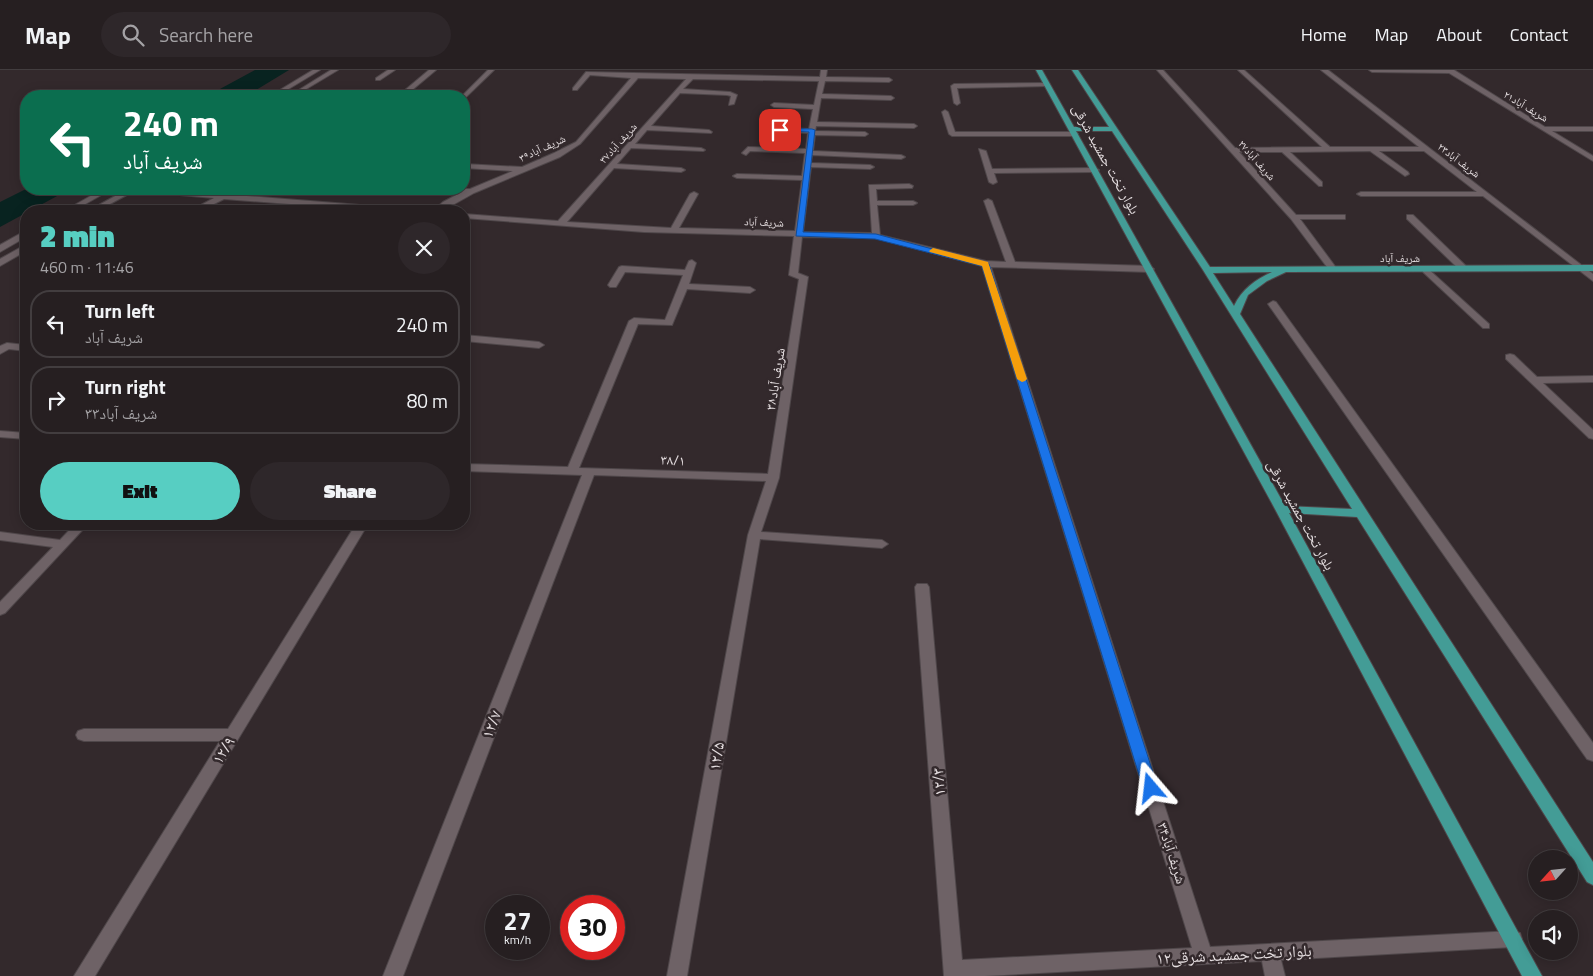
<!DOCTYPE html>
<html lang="en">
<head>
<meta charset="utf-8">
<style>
	:root { --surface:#261f21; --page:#2e272a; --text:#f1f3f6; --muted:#a4a2a5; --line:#423d3f; --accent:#57cec2 }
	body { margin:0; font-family:"Titillium Web","Noto Naskh Arabic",sans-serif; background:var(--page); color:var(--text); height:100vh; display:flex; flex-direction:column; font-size:19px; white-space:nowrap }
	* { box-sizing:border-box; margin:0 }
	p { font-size:16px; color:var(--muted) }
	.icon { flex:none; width:28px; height:28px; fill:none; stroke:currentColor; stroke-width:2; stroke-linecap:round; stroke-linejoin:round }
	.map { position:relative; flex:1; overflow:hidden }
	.details { position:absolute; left:20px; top:135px; width:450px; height:325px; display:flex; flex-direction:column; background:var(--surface); border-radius:20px; box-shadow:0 2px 12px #0003,0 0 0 1px var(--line) }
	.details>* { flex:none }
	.guide { position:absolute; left:20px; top:20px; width:450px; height:105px; border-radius:20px; box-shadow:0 2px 12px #0003,0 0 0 1px var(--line); background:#0b6e4f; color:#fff; overflow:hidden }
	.needle { width:32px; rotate:243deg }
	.buttons { position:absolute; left:1528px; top:780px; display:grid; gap:10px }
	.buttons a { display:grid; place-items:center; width:50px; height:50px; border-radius:50%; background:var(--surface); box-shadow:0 2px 12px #0003,0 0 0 1px var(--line); font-size:25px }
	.speed { position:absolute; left:485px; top:825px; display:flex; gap:10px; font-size:25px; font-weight:700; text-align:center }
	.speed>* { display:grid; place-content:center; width:65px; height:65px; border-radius:50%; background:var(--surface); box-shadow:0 2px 12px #0003,0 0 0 1px var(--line); line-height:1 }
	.speed small { font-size:12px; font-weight:400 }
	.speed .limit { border:8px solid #d22; background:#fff; color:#111 }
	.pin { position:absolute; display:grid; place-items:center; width:42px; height:42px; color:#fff; margin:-21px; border-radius:10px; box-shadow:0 2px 8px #0006 }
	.me { position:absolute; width:55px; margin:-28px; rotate:343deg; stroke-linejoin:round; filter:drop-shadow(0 0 4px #0008) }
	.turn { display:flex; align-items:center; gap:18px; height:105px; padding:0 20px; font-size:22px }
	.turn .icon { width:65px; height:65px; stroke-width:2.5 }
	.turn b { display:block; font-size:35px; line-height:42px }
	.round { display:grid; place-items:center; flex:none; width:52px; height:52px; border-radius:26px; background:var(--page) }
	.headline { display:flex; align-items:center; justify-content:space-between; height:85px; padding:0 20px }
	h1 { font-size:30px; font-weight:800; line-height:38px; color:var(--accent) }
	.cta { display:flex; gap:10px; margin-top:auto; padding:10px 20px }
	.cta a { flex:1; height:58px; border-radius:30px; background:var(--accent); color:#111; font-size:20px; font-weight:800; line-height:58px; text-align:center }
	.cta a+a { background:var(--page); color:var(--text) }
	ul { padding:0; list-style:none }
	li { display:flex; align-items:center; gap:15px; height:68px; margin:0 10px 8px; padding:0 10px; border:2px solid var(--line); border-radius:20px }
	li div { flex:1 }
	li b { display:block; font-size:19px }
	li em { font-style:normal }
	header { display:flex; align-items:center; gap:30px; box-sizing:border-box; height:70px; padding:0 25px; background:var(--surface); border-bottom:1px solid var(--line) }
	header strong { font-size:24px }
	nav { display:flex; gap:28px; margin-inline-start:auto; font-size:18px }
	.search { width:350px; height:45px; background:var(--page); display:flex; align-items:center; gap:12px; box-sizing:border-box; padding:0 18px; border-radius:28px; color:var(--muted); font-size:19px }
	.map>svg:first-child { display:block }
	.water { fill:#082320 }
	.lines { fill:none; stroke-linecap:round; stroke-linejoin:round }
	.minor-casing { stroke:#4f474a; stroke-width:2 }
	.major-casing { stroke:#4f474a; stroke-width:2 }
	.minor { fill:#6e6266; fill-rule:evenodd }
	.major { fill:#439c96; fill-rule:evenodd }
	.route { fill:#1a73e8; stroke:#114b97 }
	.slow { fill:#f59e0b }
	.labels { text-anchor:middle; stroke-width:5; stroke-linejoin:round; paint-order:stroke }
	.far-street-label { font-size:11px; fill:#e5dee0; stroke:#33292c }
	.street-label { font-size:14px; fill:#e5dee0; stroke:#33292c }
	.near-street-label { font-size:16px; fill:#e5dee0; stroke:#33292c }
</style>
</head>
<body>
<header>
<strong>Map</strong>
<div class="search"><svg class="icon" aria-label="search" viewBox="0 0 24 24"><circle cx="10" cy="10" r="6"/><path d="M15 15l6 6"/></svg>Search here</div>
<nav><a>Home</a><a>Map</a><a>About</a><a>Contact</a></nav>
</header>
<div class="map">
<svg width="1593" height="906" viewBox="0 0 1593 906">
	<rect width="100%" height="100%" fill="#33292c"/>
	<path class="water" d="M255 0H289L246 26H207Z
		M26 119H70L0 157V132Z"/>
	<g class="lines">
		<g class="minor-casing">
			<path id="minor" d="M313 0H320L277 26H270Z
				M331 0H338L303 21 377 24 380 26 297 25 294 23Z
				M388 0H395L380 10H376V8Z
				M429 0H436L405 26H398Z
				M488 0H494L464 29 462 26Z
				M821 0H827L826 7 889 8 892 10 889 12 825 11 822 24 891 26 894 28 891 30 821 28 817 52 914 54 917 56 914 58 816 56 815 61 865 62 868 64 865 66 815 65 813 81 901 85 905 87 901 89 812 85 811 93 870 95 874 97 870 99 811 97 803 162 872 163 869 115 909 114 913 116 912 118 876 119 877 131H913L917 133 913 135H877L880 165 986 191 1006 192 984 131 988 129 992 131 1015 192 1150 196 1154 199 1150 202 991 197 1210 877 1513 861 1520 863 1522 869 1520 875 1513 877 1281 890 1285 906H1265L1262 891 985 906H944L915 517 917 514H927L929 517 962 890 1192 878 982 196 876 168 802 167 798 203 808 207 779 408 761 462 882 470 888 474 882 478 760 469 687 906H667L748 465 766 411 594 405 403 906H383L582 405 464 401V394L568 397 629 251 634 248 665 250 683 205 625 202 616 217H610L608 215 619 197 622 196 685 200 689 191 692 190 696 193 689 214 750 217 755 220 750 223 687 219 672 255 638 254 579 398 768 404 799 209 789 205 794 166 644 162 464 148V144L558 151 686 9 638 8 580 74 560 87 474 123 442 141H433L443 132 462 122 450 121 446 119H470L513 101 464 98V94L522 97 554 83 576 72 631 8 590 5 577 20H573V18L586 2 820 7ZM693 9 819 11 814 35 774 33 771 35 774 37 813 39 809 59 764 57 761 59 764 61 808 63 806 79 748 77 742 83 746 85 750 81 805 83 802 106 737 104 733 106 737 108 802 110 795 161 679 158 698 124 694 122 690 124 671 158 567 152 614 98 681 102 685 100 681 98 617 94 631 78 703 81 705 80 701 78 635 74 647 60 711 63 712 62 709 60 651 56 680 23 727 25 731 26 729 35 734 34 737 25 730 22 683 19Z
				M1157 0H1163L1235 78 1322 77 1238 0H1244L1330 77H1419L1321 0H1328L1593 204V211L1483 126H1361L1357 124 1361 122H1477L1424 81H1379L1408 102 1409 104 1405 106 1370 81 1290 82 1322 112V116H1319L1282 82H1239L1296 145H1345V149H1300L1337 199 1336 201H1330L1291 149Z
				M1369 0H1454L1545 57H1593V61H1552L1593 86V91L1449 3 1372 2Z
				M1047 13 1049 16 957 18 960 33 957 35 954 33 951 16 954 14Z
				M945 40 948 42 955 62H1075L1078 64 1075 66H952L949 64 942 42Z
				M979 79 986 81 992 99 1095 98 1099 100 1095 102 994 103 997 112 993 114 989 112Z
				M103 119H112L73 141H64Z
				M128 119H158L410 139 414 141H383L224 129 200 141H190L214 128 134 121 97 141H88Z
				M1407 145H1413L1467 197V201H1461L1407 149Z
				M23 162H26V167L0 182V175Z
				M23 176H26V181L0 196V189Z
				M1426 197 1489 254V258H1483L1423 202V198Z
				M1273 231 1276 232 1593 673V691L1587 689 1268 234Z
				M464 265 539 272 544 275 539 278 464 271Z
				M7 273 26 275V281L9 279 0 284V276Z
				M1510 284 1514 285 1537 307 1593 306V312L1543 313 1593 360V369L1589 368 1506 289V285Z
				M0 361 26 363V369L0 367Z
				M75 454H88L5 543 0 545V532L53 477 0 470V462L60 470Z
				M356 454H368L95 906H74L220 671H84L78 669 76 665 78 661 84 659H228Z"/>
		</g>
		<g class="major-casing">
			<path id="major" d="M1036 0H1042L1074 57H1109L1072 0H1078L1210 197 1593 195V201L1286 202 1267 211 1248 225 1240 244 1593 792V815L1587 812 1357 447 1289 443 1542 906H1522L1275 439ZM1076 61H1112L1203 200 1352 439 1285 436ZM1272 202C1255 210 1242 219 1234 236L1213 203Z"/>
		</g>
		<use href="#minor" class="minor"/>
		<use href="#major" class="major"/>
	</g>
	<path class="route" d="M780 58 812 59 815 60 803 162 876 164 989 194 1158 718 1156 722 1151 723 1146 722 1143 718 982 196 875 169 796 166 809 62 778 61Z"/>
	<path class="slow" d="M933 178 988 192 1027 309 1025 311 1022 312 1017 309 982 196 930 182 929 181Z"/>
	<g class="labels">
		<g class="far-street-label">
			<text transform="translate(1526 36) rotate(31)" y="4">شریف آباد۲۱</text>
			<text transform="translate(618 73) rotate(-48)" y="4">شریف آباد۳۷</text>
			<text transform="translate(542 78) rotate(-25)" y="4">شریف آباد۳۹</text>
			<text transform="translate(1257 90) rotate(48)" y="4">شریف آباد۲۷</text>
			<text transform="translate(1459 90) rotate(37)" y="4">شریف آباد۲۳</text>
			<text transform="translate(764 152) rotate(2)" y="4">شریف آباد</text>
			<text x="1400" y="192">شریف آباد</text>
		</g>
		<g class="street-label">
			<text transform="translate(1106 89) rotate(61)" y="5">بلوار تخت جمشید شرقی</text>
			<text transform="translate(775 309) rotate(-81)" y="5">شریف آباد۳۸</text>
			<text transform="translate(673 390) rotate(2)" y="5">۳۸/۱</text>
			<text transform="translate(1301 445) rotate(61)" y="5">بلوار تخت جمشید شرقی</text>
			<text transform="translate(1172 783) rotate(72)" y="5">شریف آباد۳۴</text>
		</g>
		<g class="near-street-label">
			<text transform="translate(491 654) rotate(-69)" y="6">۱۲/۷</text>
			<text transform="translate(223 680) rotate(-58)" y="6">۱۲/۹</text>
			<text transform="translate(716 686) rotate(-80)" y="6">۱۲/۵</text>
			<text transform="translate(938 712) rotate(-95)" y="6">۱۲/۳</text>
			<text transform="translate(1234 884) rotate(-3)" y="6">بلوار تخت جمشید شرقی۱۲</text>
		</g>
	</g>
</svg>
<div class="buttons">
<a><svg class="needle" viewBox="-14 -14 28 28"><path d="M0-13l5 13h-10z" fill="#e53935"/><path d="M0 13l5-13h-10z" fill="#a4a2a5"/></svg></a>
<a><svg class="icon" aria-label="sound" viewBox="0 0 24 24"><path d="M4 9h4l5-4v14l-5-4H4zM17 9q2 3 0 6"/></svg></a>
</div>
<div class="speed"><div>27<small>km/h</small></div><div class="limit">30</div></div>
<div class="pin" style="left:780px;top:60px;background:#d93025"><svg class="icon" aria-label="arrive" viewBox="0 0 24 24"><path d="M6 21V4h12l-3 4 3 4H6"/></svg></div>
<svg class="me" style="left:1151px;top:718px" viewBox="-20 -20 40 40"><path d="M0-17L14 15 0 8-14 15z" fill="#1a73e8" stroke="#fff" stroke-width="4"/></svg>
<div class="guide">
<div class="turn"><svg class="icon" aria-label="left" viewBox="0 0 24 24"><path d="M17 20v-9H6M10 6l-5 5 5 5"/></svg><div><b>240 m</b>شریف آباد</div></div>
</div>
<section class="details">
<div class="headline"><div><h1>2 min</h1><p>460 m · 11:46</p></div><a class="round"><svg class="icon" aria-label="close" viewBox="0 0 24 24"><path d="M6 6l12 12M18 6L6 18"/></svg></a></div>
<ul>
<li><svg class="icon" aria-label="left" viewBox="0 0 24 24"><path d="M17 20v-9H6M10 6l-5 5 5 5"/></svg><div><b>Turn left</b><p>شریف آباد</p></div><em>240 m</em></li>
<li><svg class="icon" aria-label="right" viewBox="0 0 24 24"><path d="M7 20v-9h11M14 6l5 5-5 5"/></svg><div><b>Turn right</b><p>شریف آباد۳۳</p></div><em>80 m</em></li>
</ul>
<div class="cta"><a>Exit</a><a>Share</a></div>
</section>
</div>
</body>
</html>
